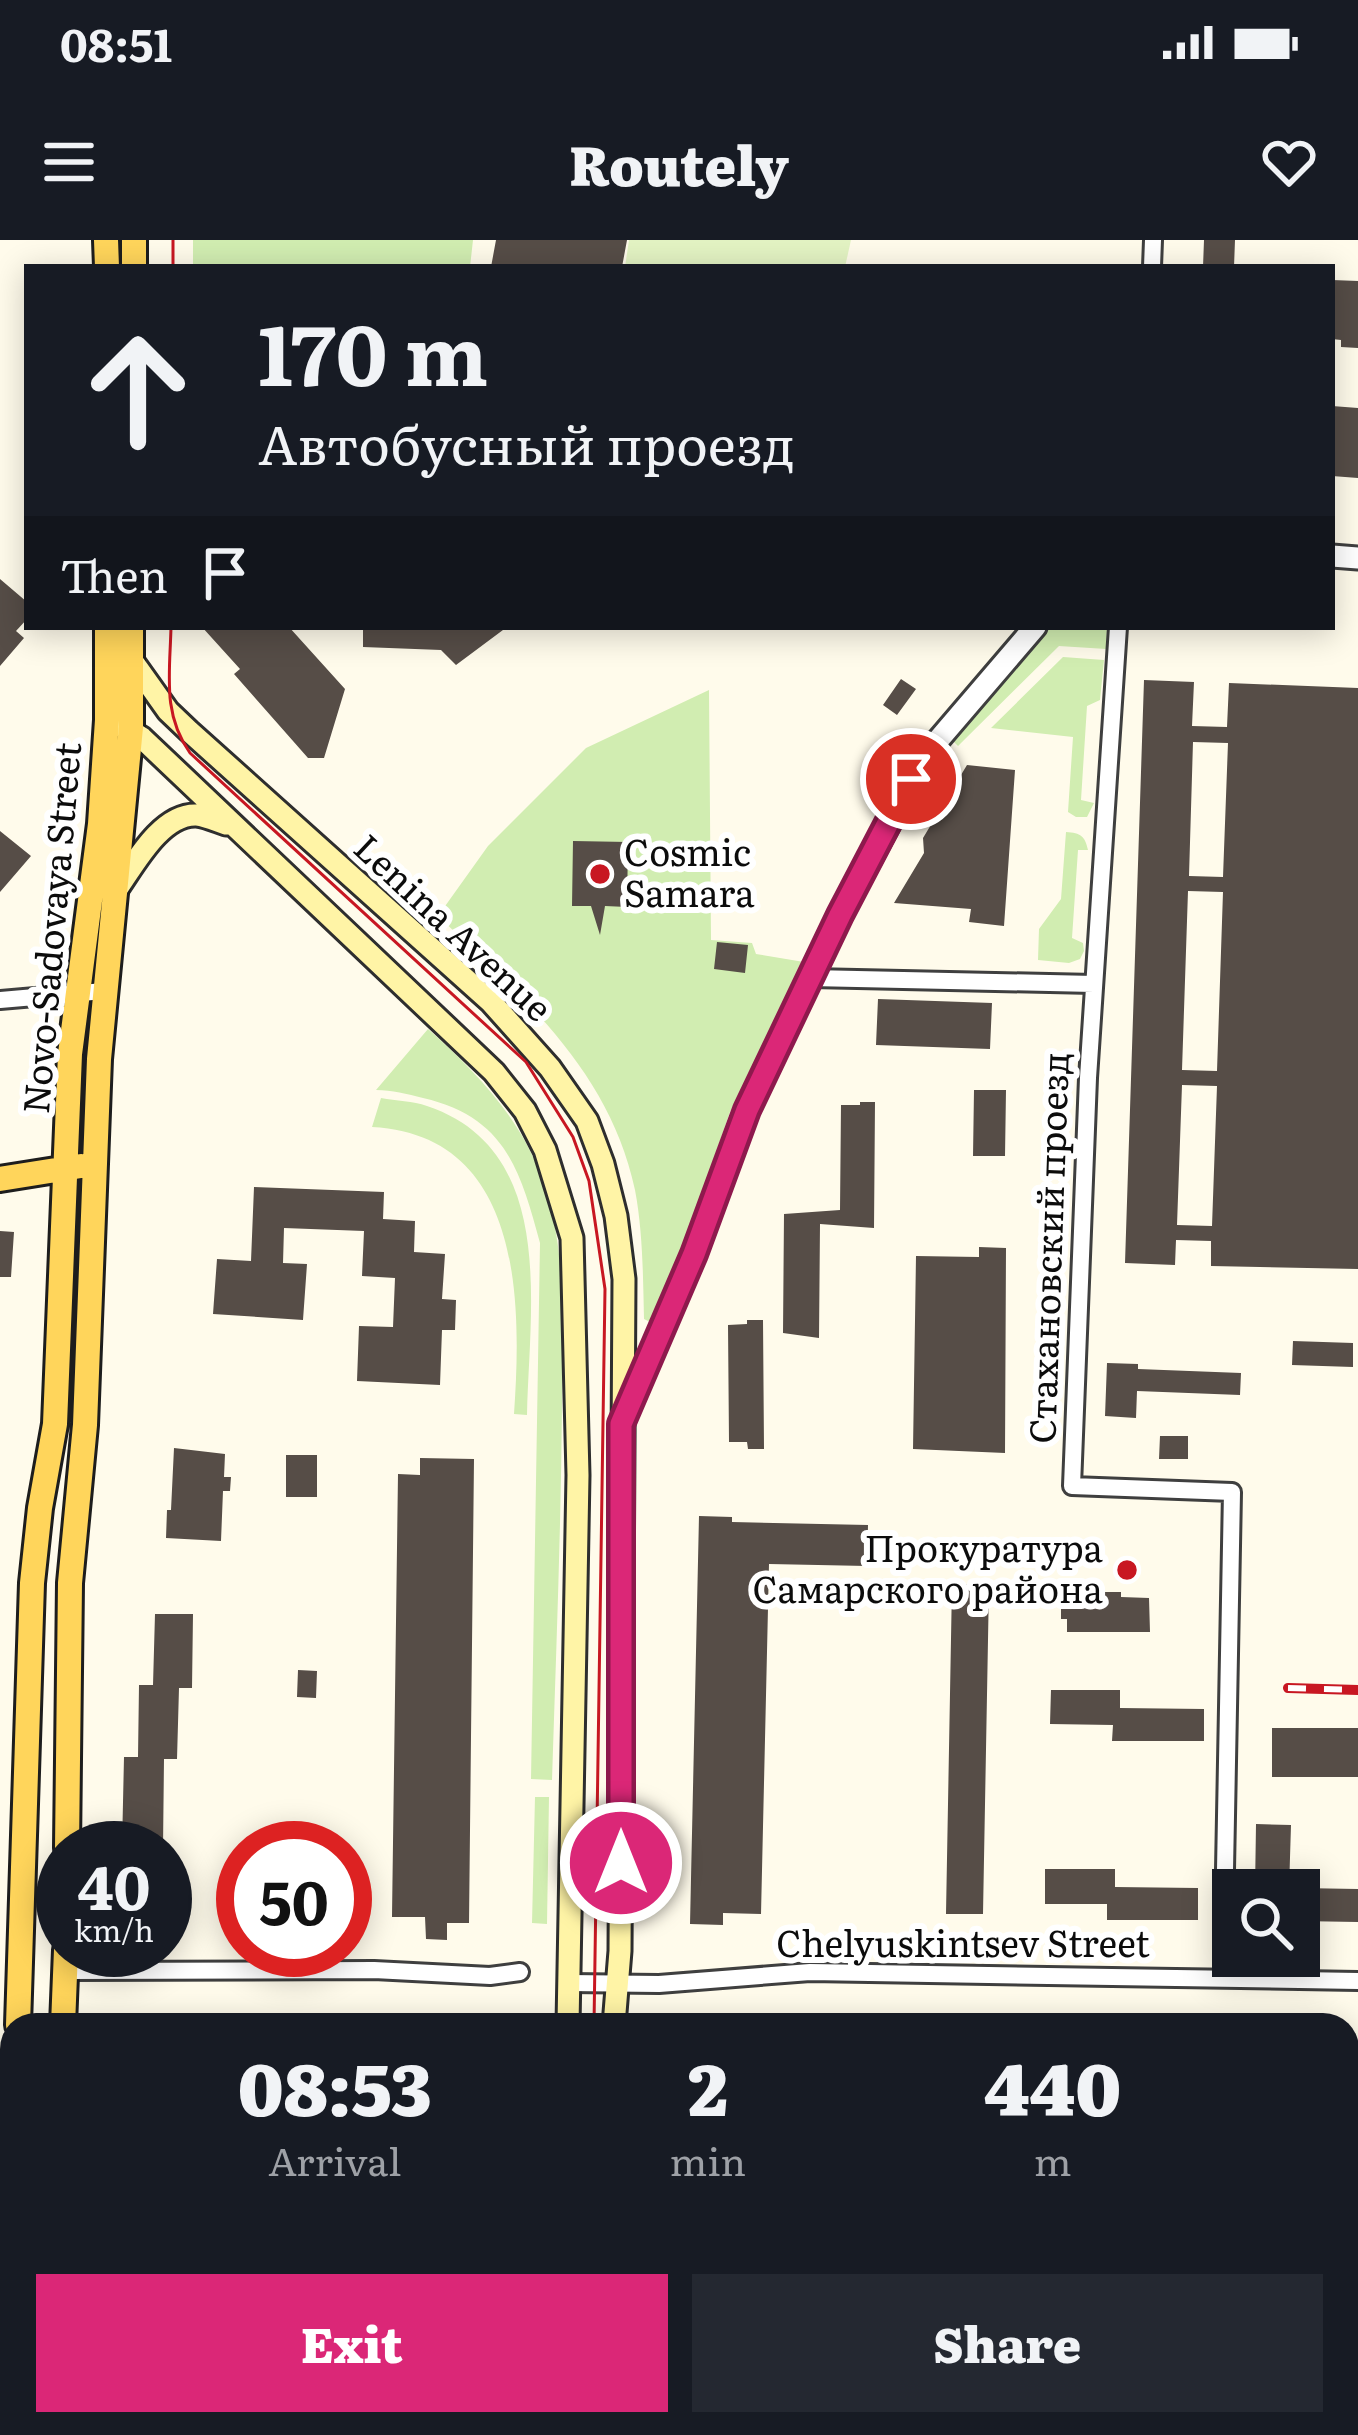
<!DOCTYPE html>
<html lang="en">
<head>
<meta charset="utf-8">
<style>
	:root { --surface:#171b24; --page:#242831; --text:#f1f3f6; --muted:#9ea1a6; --accent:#db2777 }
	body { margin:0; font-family:Literata,serif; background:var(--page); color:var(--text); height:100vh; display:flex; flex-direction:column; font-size:45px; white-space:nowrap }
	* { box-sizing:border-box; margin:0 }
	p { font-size:39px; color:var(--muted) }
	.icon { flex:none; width:66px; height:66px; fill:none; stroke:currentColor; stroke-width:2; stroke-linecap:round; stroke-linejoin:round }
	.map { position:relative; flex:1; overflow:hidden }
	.sheet { position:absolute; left:0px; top:1773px; width:1359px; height:423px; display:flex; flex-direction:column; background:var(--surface); border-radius:36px 36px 0 0; box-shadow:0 6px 30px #0003 }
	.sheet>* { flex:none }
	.banner { position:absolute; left:24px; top:24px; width:1311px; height:366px; border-radius:0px; box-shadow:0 6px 30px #0003; background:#171b24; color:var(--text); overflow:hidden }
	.buttons { position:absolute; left:1212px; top:1629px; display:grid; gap:24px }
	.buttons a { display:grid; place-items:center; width:108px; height:108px; border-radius:0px; background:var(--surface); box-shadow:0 6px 30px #0003; font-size:60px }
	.speed { position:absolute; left:36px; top:1581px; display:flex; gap:24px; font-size:60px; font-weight:700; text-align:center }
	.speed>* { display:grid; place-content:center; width:156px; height:156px; border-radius:50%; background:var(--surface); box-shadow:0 6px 30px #0003; line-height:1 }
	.speed small { font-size:30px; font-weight:400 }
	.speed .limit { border:18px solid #d22; background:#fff; color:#111 }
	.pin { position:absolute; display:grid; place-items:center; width:102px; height:102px; color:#fff; margin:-51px; border:6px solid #fff; border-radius:50%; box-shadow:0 3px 12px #0007 }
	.me { position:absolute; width:132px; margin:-66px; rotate:0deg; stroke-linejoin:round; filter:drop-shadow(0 0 9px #0008) }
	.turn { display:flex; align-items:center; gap:42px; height:252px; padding:0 36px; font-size:54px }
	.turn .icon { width:156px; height:156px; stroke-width:2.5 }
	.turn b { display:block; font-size:84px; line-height:102px }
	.then { display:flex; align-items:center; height:114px; padding:0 36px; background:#0003; gap:24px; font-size:45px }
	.eta { display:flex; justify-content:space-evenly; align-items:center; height:204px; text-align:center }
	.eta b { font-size:72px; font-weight:800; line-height:84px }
	.primary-button { display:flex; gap:24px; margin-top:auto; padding:24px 36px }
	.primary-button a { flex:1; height:138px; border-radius:0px; background:var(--accent); color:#fff; font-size:48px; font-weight:800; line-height:138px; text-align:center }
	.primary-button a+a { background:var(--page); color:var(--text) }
	.status { display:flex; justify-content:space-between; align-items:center; height:84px; padding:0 60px; background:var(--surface); direction:ltr }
	.status svg { height:33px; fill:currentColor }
	header { display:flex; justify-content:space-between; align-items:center; height:156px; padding:0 36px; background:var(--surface); font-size:54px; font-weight:800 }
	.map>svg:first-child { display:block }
	.green { fill:#d1edb1 }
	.pitch { fill:#e3f3c3 }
	.building { fill:#564d47; fill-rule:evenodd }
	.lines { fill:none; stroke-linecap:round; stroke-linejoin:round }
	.minor-casing { stroke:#3f3f3f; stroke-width:22 }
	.tertiary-casing { stroke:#3f3f3f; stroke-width:27 }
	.secondary-casing { stroke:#2e2e2e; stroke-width:27 }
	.primary-casing { stroke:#1d1d1d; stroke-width:30 }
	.minor { stroke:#fff; stroke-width:16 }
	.tertiary { stroke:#fff; stroke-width:21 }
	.secondary { stroke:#fff4a6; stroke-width:21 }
	.primary { stroke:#ffd55b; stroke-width:24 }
	.tram { stroke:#c81722; stroke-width:3 }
	.rail-casing { stroke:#c81722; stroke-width:10 }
	.rail { stroke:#fff; stroke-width:6; stroke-dasharray:18; stroke-linecap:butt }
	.route-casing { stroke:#8e194d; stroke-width:30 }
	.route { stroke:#db2777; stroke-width:21 }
	.poi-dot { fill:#c81722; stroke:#fff; stroke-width:4.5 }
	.labels { text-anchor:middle; stroke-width:12; stroke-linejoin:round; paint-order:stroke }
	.poi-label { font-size:36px; fill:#0c0c0c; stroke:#fff; text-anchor:start }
	.street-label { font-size:36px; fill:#0c0c0c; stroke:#fff }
</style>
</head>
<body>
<div class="status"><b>08:51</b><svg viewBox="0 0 49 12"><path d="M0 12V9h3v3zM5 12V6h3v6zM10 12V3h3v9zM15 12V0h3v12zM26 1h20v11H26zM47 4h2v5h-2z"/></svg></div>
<header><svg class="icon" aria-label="menu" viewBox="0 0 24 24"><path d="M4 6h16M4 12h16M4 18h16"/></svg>Routely<svg class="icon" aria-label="heart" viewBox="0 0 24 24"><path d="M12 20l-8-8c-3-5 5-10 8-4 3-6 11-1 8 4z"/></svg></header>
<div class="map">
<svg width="1358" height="2195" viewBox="0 0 1358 2195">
	<rect width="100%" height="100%" fill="#fffbeb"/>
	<path class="green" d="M193 0H473L470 27H193Z
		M1045 387H1107L1106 409 1059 406 958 506 950 498 949 487Z
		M1063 417 1104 420 1100 460 1087 466 1081 560 1094 563 1087 577H1076L1068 572 1073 497 991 488Z
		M709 450 711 700 752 703 756 714 804 722 730 872 686 998 650 1082 644 1079C643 1037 643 992 635 950 610 831 522 756 438 676L488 606 586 508Z
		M1066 592C1081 593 1085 596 1088 610H1078L1072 698 1083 703 1084 711 1080 719 1069 723 1038 720 1039 689 1061 659Z
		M428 789C473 829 517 874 539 931 569 1008 562 1085 562 1165 561 1290 556 1415 552 1540L531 1539 540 1003C520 929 505 877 423 858 407 854 392 850 376 850Z
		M381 858C396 861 413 861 427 866 558 910 529 1068 527 1175L514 1174C522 1060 522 895 372 887Z
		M535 1557H549L547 1684 532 1683Z"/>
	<path class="pitch" d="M629 0H851L845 27H625Z"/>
	<path class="building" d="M496 0H627L622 27H491Z
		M1204 0H1235L1234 27H1203Z
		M1332 40 1358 41V108L1341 107V100L1332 99Z
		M1332 166 1358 168V238L1332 236Z
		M0 339 27 362V379L16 391 24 398 0 426Z
		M202 387H289L345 449 324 518H308L234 434 240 429Z
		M363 387H507L456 425 441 410 363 407Z
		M901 439 916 449 897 475 883 465Z
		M1144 440 1194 442 1192 486 1227 487 1229 443 1358 448V1029L1211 1026V1001L1176 1000 1175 1025 1125 1023ZM1193 502 1228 503 1223 637 1189 636ZM1188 651 1223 652 1217 831 1182 830ZM1182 845 1217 846 1212 986 1177 985Z
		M967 525 1015 530 1004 686 969 682 971 669 894 663 924 613 923 598Z
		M0 591 31 616 0 652Z
		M573 601 628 602 627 667 605 666 600 695 591 666H572Z
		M717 702 748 705 745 733 714 729Z
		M878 759 992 763 990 809 876 805Z
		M974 850H1006L1005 916H973Z
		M860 862H875L874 988 820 984 819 1098 783 1093 784 974 840 970 841 865H860Z
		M254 947 384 952 383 979 415 981 414 1012 445 1014 442 1059 456 1060 455 1090H442L440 1145 357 1141 359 1086 393 1087 395 1038 362 1036 364 991 284 988 283 1023 307 1024 303 1080 213 1074 217 1019 251 1021Z
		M0 991 14 992 11 1037H0Z
		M979 1007 1006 1008 1005 1213 913 1209 916 1016 979 1017Z
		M747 1080H763L764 1209H748L747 1202H729L728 1085 747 1084Z
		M1293 1101 1353 1103V1127L1292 1125Z
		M1107 1123 1138 1124V1129L1241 1133 1240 1155 1137 1151 1136 1178 1105 1176Z
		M1160 1196H1188V1219H1159Z
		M174 1208 225 1214 224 1237H231L230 1251H223L221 1301 166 1298 167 1270H171Z
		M286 1215H317V1257H286Z
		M420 1218 474 1219 469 1683H447V1700L426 1699 425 1677H392L398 1234 420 1235Z
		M699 1276 732 1277V1282L868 1285 867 1326 769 1324 761 1674 723 1673V1685L690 1684Z
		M952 1344 989 1345 983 1674H946Z
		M1099 1352H1121V1357L1149 1358 1150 1392H1067V1379H1061V1365H1067V1356H1099Z
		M155 1374H193L192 1448H179L177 1519H164L163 1608H122L124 1517H138L139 1445H153Z
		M298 1430 317 1431 316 1458 297 1457Z
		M1051 1450H1120V1468L1204 1469V1501H1112L1113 1485 1050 1484Z
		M1272 1488H1358V1537H1272Z
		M1256 1584 1291 1585 1289 1650H1255Z
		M1045 1629H1115V1647L1198 1648V1680H1107V1664H1045Z
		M1299 1648 1358 1649V1682L1299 1681Z"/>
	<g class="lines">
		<g class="minor-casing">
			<path id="minor" d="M1152 27 1153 0
				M1118 387 1088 838 1072 1246 1232 1252 1223 1738
				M811 738 1094 744
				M0 760 104 751
				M66 1731 374 1730 490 1736 520 1732
				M568 1743 659 1744 810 1732 1358 1741"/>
		</g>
		<g class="tertiary-casing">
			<path id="tertiary" d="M1332 316 1358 318
				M624 1178 694 1014 747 870 840 675 928 512 1035 387"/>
		</g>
		<g class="secondary-casing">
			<path id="secondary" d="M131 419 168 471 189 491 491 762 550 828 587 881 603 924 616 976 624 1039 620 1711 614 1785
				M118 483 142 498 494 832 525 871 545 910 572 998 578 1235 568 1785
				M117 649C134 625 161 573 197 575 206 576 217 581 226 584
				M562 2195V2184
				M607 2195V2184"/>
		</g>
		<g class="primary-casing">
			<path id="primary" d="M106 0 107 27
				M134 0V27
				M0 939 81 926
				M67 1608 70 1343 85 1185 99 819 131 487V387
				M18 1785 32 1343 40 1268 55 1184 70 814 100 584 107 480V387
				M63 1785 66 1710
				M11 2195 12 2159
				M54 2195V2184"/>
		</g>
		<use href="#minor" class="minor"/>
		<use href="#tertiary" class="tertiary"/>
		<use href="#secondary" class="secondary"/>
		<use href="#primary" class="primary"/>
		<path class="tram" d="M173 27V0
			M171 387C170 433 162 474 190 513L526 822 573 897 589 941 605 1049 594 1785
			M581 2195V2184"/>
		<g class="rail-casing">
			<path id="rail" d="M1288 1448 1358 1450"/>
		</g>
		<use href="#rail" class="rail"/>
	</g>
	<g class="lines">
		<g class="route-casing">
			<path id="route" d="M621 1623V1184L694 1014 747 870 840 675 911 539"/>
		</g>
		<use href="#route" class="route"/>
	</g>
	<g class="poi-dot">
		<circle cx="600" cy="634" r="12"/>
		<circle cx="1127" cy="1330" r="12"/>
	</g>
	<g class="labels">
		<g class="poi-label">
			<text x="624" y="626">Cosmic<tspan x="624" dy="41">Samara</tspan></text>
			<text x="1103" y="1322" text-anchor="end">Прокуратура<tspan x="1103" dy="41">Самарского района</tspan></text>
		</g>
		<g class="street-label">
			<text transform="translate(52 688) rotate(-85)" y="13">Novo-Sadovaya Street</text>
			<text transform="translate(453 688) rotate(43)" y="13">Lenina Avenue</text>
			<text transform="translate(1049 1008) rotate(-88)" y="13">Стахановский проезд</text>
			<text x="963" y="1717">Chelyuskintsev Street</text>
		</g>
	</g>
</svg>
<div class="buttons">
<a><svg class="icon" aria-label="search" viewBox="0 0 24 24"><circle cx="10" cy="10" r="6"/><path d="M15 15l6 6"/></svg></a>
</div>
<div class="speed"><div>40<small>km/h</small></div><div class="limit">50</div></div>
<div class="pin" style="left:911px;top:539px;background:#d93025"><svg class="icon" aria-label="arrive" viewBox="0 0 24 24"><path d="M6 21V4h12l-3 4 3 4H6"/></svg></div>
<svg class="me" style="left:621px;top:1623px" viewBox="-20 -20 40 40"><circle r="17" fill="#db2777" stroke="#fff" stroke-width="3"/><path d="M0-11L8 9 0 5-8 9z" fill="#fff"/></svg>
<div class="banner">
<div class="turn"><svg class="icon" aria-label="ahead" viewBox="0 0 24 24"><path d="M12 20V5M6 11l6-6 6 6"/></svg><div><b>170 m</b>Автобусный проезд</div></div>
<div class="then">Then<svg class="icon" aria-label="arrive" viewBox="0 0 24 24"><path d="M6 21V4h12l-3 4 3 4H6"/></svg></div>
</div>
<section class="sheet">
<div class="eta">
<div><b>08:53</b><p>Arrival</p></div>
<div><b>2</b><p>min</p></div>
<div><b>440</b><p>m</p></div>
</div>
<div class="primary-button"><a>Exit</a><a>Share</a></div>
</section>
</div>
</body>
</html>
